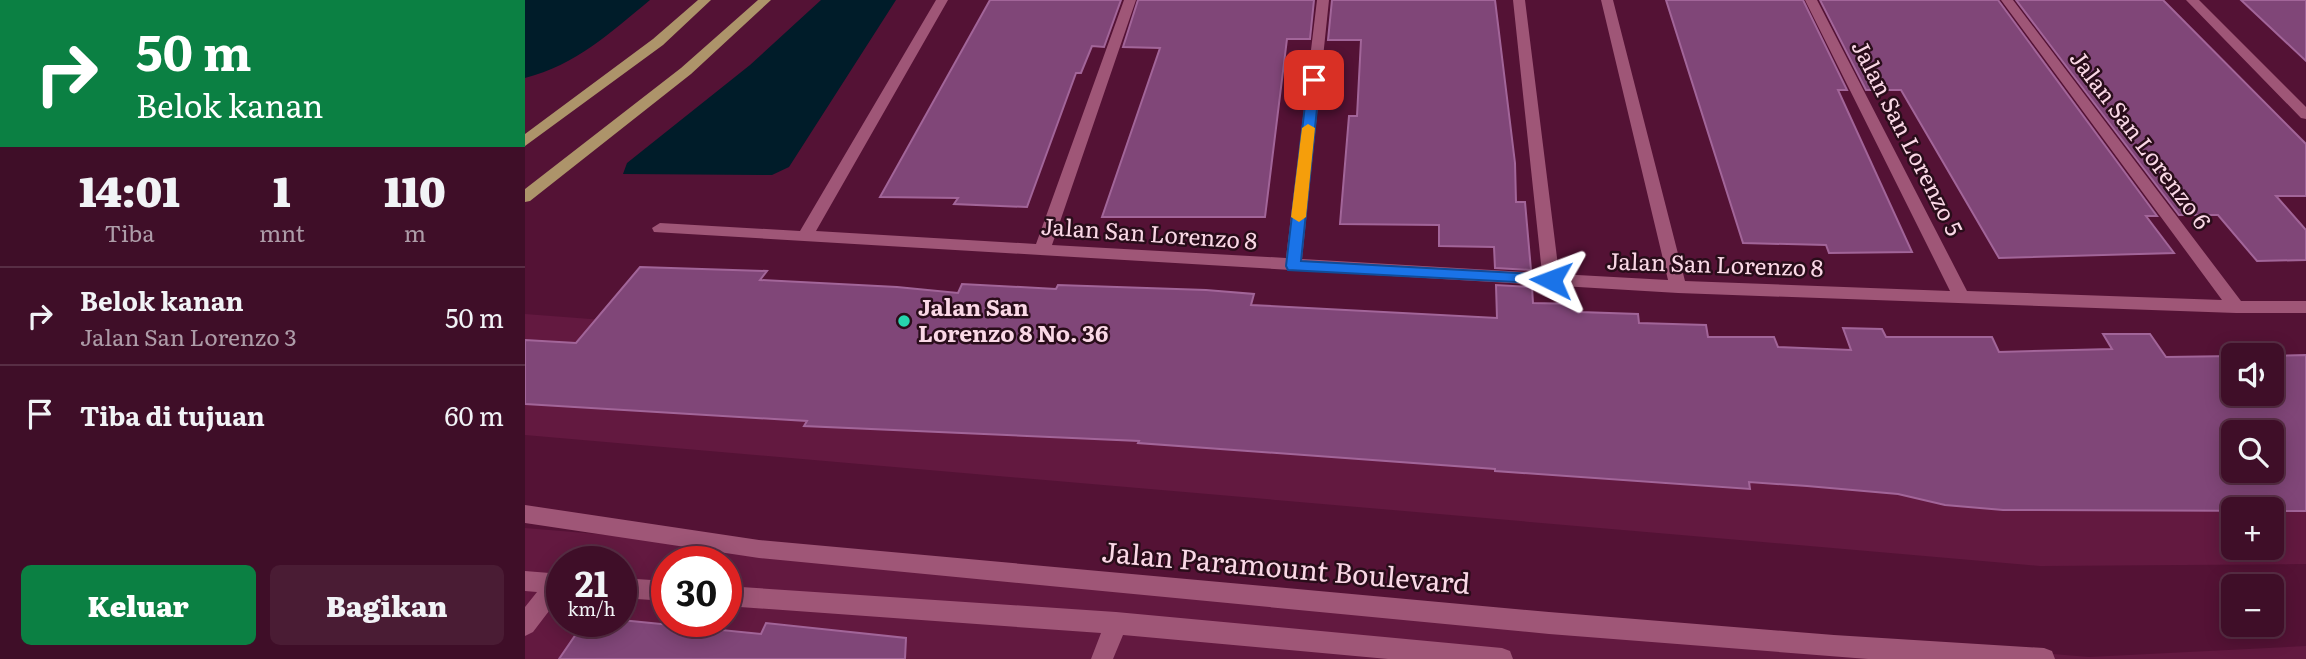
<!DOCTYPE html>
<html lang="id">
<head>
<meta charset="utf-8">
<style>
	:root { --surface:#3f0e28; --page:#4a1c34; --text:#f1f3f6; --muted:#ad9ca8; --line:#582e45; --accent:#0b8043 }
	body { margin:0; font-family:Literata,serif; background:var(--page); color:var(--text); height:100vh; display:flex; flex-direction:column; font-size:26px; white-space:nowrap }
	* { box-sizing:border-box; margin:0 }
	p { font-size:23px; color:var(--muted) }
	.icon { flex:none; width:38px; height:38px; fill:none; stroke:currentColor; stroke-width:2; stroke-linecap:round; stroke-linejoin:round }
	.map { position:relative; flex:1; overflow:hidden }
	.panel { display:flex; flex-direction:column; background:var(--surface); width:525px }
	.panel>* { flex:none }
	.guide { background:#0b8043; color:#fff; overflow:hidden }
	.tools { position:absolute; left:1696px; top:343px; display:grid; gap:14px }
	.tools a { display:grid; place-items:center; width:63px; height:63px; border-radius:10px; background:var(--surface); box-shadow:0 4px 18px #0003,0 0 0 2px var(--line); font-size:35px }
	.speed { position:absolute; left:21px; top:546px; display:flex; gap:14px; font-size:35px; font-weight:700; text-align:center }
	.speed>* { display:grid; place-content:center; width:91px; height:91px; border-radius:50%; background:var(--surface); box-shadow:0 4px 18px #0003,0 0 0 2px var(--line); line-height:1 }
	.speed small { font-size:18px; font-weight:400 }
	.speed .limit { border:10px solid #d22; background:#fff; color:#111 }
	.pin { position:absolute; display:grid; place-items:center; width:60px; height:60px; color:#fff; margin:-30px; border-radius:14px; box-shadow:0 4px 10px #0006 }
	.me { position:absolute; width:77px; margin:-38px; rotate:273deg; stroke-linejoin:round; filter:drop-shadow(0 0 5px #0008) }
	.turn { display:flex; align-items:center; gap:24px; height:147px; padding:0 21px; font-size:32px }
	.turn .icon { width:91px; height:91px; stroke-width:2.5 }
	.turn b { display:block; font-size:49px; line-height:60px }
	.eta { display:flex; justify-content:space-evenly; align-items:center; height:119px; text-align:center }
	.eta b { font-size:42px; font-weight:800; line-height:49px }
	.cta { display:flex; gap:14px; margin-top:auto; padding:14px 21px }
	.cta a { flex:1; height:80px; border-radius:10px; background:var(--accent); color:#fff; font-size:28px; font-weight:800; line-height:80px; text-align:center }
	.cta a+a { background:var(--page); color:var(--text) }
	ul { padding:0; list-style:none }
	li { display:flex; align-items:center; gap:21px; height:98px; padding:0 21px; border-top:2px solid var(--line) }
	li div { flex:1 }
	li b { display:block; font-size:26px }
	li em { font-style:normal }
	main { display:flex; flex:1; min-height:0 }
	.map>svg:first-child { display:block }
	.built { fill:#631940; fill-rule:evenodd }
	.water { fill:#001c29 }
	.building { fill:#804678; stroke:#a26599; stroke-width:2; fill-rule:evenodd }
	.lines { fill:none; stroke-linecap:round; stroke-linejoin:round }
	.minor { fill:#9f5677; fill-rule:evenodd }
	.major { fill:#ad946a; fill-rule:evenodd }
	.route { fill:#1a73e8; stroke:#114b97; stroke-width:2 }
	.slow { fill:#f59e0b }
	.poi-dot { fill:#26d5ae; stroke:#290d1a; stroke-width:2.5 }
	.labels { text-anchor:middle; stroke-width:5; stroke-linejoin:round; paint-order:stroke }
	.street-label { font-size:23px; fill:#fad8e6; stroke:#290d1a }
	.poi-label { font-size:23px; font-weight:bold; fill:#fad8e6; stroke:#290d1a; text-anchor:start }
	.near-street-label { font-size:28px; fill:#fad8e6; stroke:#290d1a }
</style>
</head>
<body>
<main>
<section class="panel">
<div class="guide">
<div class="turn"><svg class="icon" aria-label="right" viewBox="0 0 24 24"><path d="M7 20v-9h11M14 6l5 5-5 5"/></svg><div><b>50 m</b>Belok kanan</div></div>
</div>
<div class="eta">
<div><b>14:01</b><p>Tiba</p></div>
<div><b>1</b><p>mnt</p></div>
<div><b>110</b><p>m</p></div>
</div>
<ul>
<li><svg class="icon" aria-label="right" viewBox="0 0 24 24"><path d="M7 20v-9h11M14 6l5 5-5 5"/></svg><div><b>Belok kanan</b><p>Jalan San Lorenzo 3</p></div><em>50 m</em></li>
<li><svg class="icon" aria-label="arrive" viewBox="0 0 24 24"><path d="M6 21V4h12l-3 4 3 4H6"/></svg><div><b>Tiba di tujuan</b></div><em>60 m</em></li>
</ul>
<div class="cta"><a>Keluar</a><a>Bagikan</a></div>
</section>
<div class="map">
<svg width="1781" height="659" viewBox="0 0 1781 659">
	<rect width="100%" height="100%" fill="#541235"/>
	<path class="built" d="M0 314 1521 430 1781 429V564L1515 566 0 435ZM1708 432H1746V471H1708ZM1708 509H1746V548H1708Z
		M0 528 1564 657 1781 646V659H0ZM37 562H96V621H37ZM142 562H201V621H142Z"/>
	<path class="water" d="M0 0H125C85 33 51 65 0 78Z
		M296 0H371L264 167 247 175 98 174 102 163 225 65Z"/>
	<path class="building" d="M465 0H596L579 47 567 46 556 73H551L502 207 429 204 433 198 355 197Z
		M613 0H789L785 39H762L740 217H577L635 48 598 47Z
		M807 0H970L990 163 991 202H1000L1006 270 970 268 969 247 914 246V225L815 224 824 116H832L836 40H803Z
		M1141 0H1278L1322 90H1313L1387 252 1304 253 1301 245 1218 243Z
		M1295 0H1473L1632 216H1621L1649 253 1474 258 1376 90H1341Z
		M1491 0H1638L1781 144V196H1751L1781 230V260L1732 261 1693 215H1654Z
		M1716 0H1781V61Z
		M115 267 242 271 235 280 372 287 433 293 437 284 531 289 533 285 681 290 729 294 726 305 972 318 971 285 1007 287 1008 303 1054 304 1055 312 1113 314 1114 323 1181 325 1183 337H1249L1253 347 1326 350 1318 328 1357 329 1361 337H1467L1474 352 1587 349 1578 334H1625L1641 357 1708 356V394H1746V356L1781 355V511L1478 510 1420 505 1373 494 1282 486 1224 482 1225 489 970 471V469L613 443 614 441 279 426 282 421 0 404V340L51 343ZM1708 432H1746V471H1708Z
		M96 620 236 634 241 623 381 638 380 659H34L60 621Z"/>
	<g class="lines">
		<path class="minor" d="M411 0H423L291 231 511 244 599 0H611L527 245 761 258 792 0H804L777 259 1017 273 988 0H1000L1034 274 1143 280 1076 0H1088L1160 281 1425 291 1280 0H1292L1442 291 1697 300 1476 0H1488L1716 301H1781V313H1711L1153 293 129 232 127 228 135 223 275 231Z
			M1661 0H1674L1781 107V119L1776 118Z
			M0 505 234 540 1024 612 1309 635 1519 648 1527 651 1530 659H1343L1024 634 234 558 0 523Z
			M0 571 37 574V594L8 632 0 636V607L12 592 0 591Z
			M96 578 142 581V601L96 598Z
			M201 586 591 612 977 648 985 651 988 659H863L598 635 588 659H566L576 633 201 606Z"/>
		<path class="major" d="M173 0H186L138 45 0 146V134L128 39Z
			M233 0H246L166 74 5 201 0 202V189L156 68Z"/>
	</g>
	<path class="route" d="M789 76 795 80 776 261 1026 275 1031 276 1034 280 1031 284 763 270 761 266 783 80Z"/>
	<path class="slow" d="M783 124 790 128 781 217 774 222 766 217 777 128Z"/>
	<circle class="poi-dot" cx="379" cy="321" r="7"/>
	<g class="labels">
		<g class="street-label">
			<text transform="translate(1382 138) rotate(63)" y="8">Jalan San Lorenzo 5</text>
			<text transform="translate(1615 140) rotate(53)" y="8">Jalan San Lorenzo 6</text>
			<text transform="translate(624 234) rotate(4)" y="8">Jalan San Lorenzo 8</text>
			<text transform="translate(1190 265) rotate(2)" y="8">Jalan San Lorenzo 8</text>
		</g>
		<g class="poi-label">
			<text x="393" y="316">Jalan San<tspan x="393" dy="26">Lorenzo 8 No. 36</tspan></text>
		</g>
		<g class="near-street-label">
			<text transform="translate(761 568) rotate(5)" y="10">Jalan Paramount Boulevard</text>
		</g>
	</g>
</svg>
<div class="tools">
<a><svg class="icon" aria-label="sound" viewBox="0 0 24 24"><path d="M4 9h4l5-4v14l-5-4H4zM17 9q2 3 0 6"/></svg></a>
<a><svg class="icon" aria-label="search" viewBox="0 0 24 24"><circle cx="10" cy="10" r="6"/><path d="M15 15l6 6"/></svg></a>
<a>+</a>
<a>−</a>
</div>
<div class="speed"><div>21<small>km/h</small></div><div class="limit">30</div></div>
<div class="pin" style="left:789px;top:80px;background:#d93025"><svg class="icon" aria-label="arrive" viewBox="0 0 24 24"><path d="M6 21V4h12l-3 4 3 4H6"/></svg></div>
<svg class="me" style="left:1026px;top:280px" viewBox="-20 -20 40 40"><path d="M0-17L14 15 0 8-14 15z" fill="#1a73e8" stroke="#fff" stroke-width="4"/></svg>
</div>
</main>
</body>
</html>
